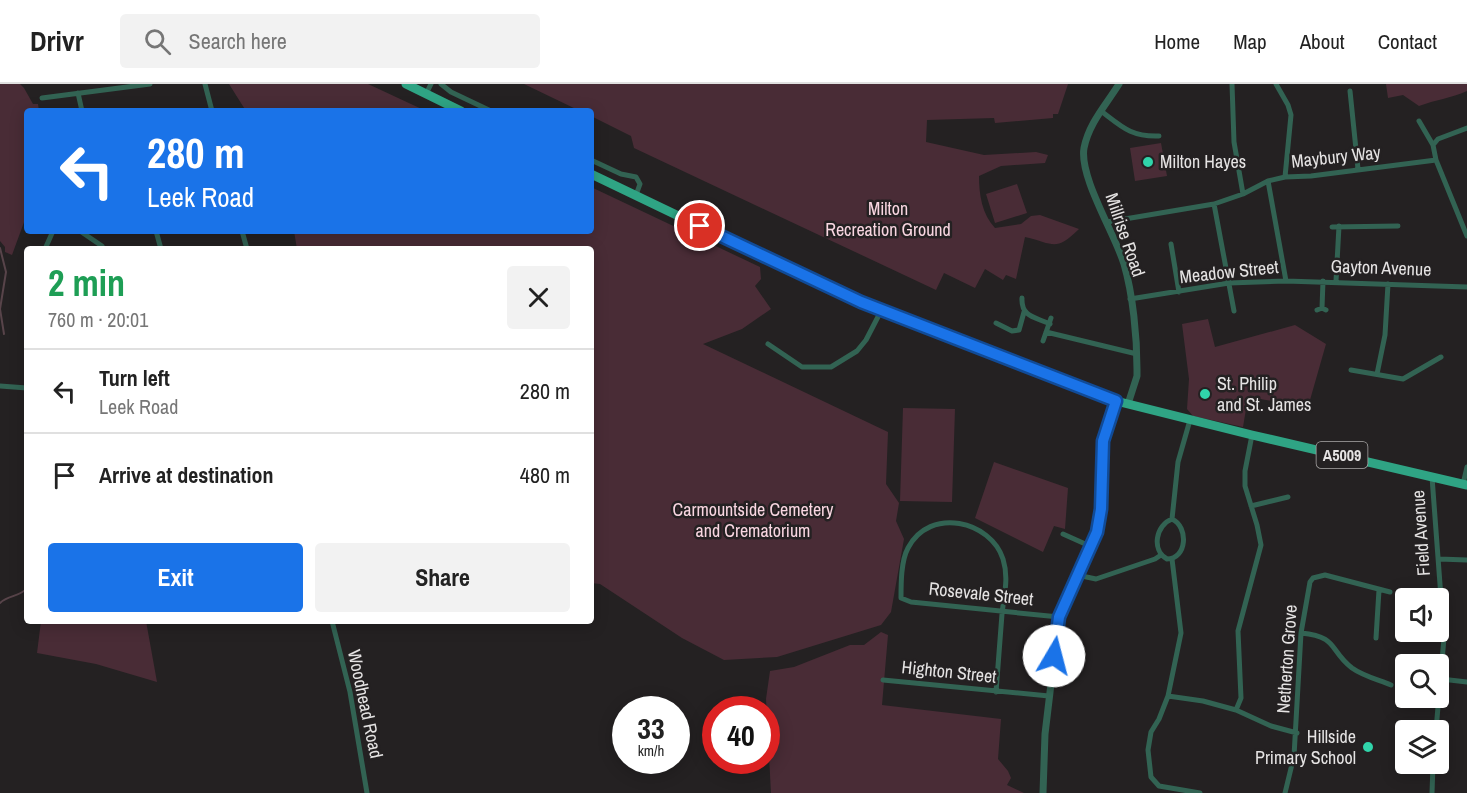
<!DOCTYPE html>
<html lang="en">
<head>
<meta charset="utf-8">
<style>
	:root { --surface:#fff; --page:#f2f2f2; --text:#222; --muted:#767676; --line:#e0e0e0; --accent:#1a73e8 }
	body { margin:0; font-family:"Archivo Narrow",sans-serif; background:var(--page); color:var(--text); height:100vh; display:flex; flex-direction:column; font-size:22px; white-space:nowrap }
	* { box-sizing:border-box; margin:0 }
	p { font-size:20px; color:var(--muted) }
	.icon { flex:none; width:33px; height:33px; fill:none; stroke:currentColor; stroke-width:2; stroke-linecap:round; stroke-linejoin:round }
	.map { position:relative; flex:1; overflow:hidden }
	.sheet { position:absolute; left:24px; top:162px; width:570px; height:378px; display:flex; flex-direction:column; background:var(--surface); border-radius:6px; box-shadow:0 3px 15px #0003 }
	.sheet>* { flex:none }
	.guide { position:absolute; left:24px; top:24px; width:570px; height:126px; border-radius:6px; box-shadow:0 3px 15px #0003; background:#1a73e8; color:#fff; overflow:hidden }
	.tools { position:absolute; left:1395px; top:504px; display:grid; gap:12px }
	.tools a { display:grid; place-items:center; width:54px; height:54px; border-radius:6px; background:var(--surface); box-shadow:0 3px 15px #0003; font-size:30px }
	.speed { position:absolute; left:612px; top:612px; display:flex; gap:12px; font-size:30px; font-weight:700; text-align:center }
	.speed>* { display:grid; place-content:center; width:78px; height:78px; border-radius:50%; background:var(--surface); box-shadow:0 3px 15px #0003; line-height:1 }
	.speed small { font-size:15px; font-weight:400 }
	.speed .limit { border:9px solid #d22; background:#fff; color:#111 }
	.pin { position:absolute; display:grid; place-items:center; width:51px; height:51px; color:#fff; margin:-26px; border:3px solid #fff; border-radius:50%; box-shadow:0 2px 6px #0007 }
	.me { position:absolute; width:66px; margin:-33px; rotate:8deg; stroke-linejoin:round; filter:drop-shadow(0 0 4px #0008) }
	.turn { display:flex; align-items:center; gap:21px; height:126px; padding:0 24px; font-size:27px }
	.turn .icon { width:78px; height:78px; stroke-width:2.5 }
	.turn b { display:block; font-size:42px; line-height:51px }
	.round { display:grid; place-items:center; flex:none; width:63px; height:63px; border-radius:6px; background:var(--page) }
	.headline { display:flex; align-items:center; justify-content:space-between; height:102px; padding:0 24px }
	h1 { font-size:36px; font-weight:700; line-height:45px; color:#1e9e55 }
	.cta { display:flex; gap:12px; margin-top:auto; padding:12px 24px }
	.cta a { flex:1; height:69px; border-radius:6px; background:var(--accent); color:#fff; font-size:24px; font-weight:700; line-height:69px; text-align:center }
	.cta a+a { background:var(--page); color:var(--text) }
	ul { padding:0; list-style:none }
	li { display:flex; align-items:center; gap:18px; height:84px; padding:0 24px; border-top:2px solid var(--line) }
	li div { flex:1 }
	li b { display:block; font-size:22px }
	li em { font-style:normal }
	header { display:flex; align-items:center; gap:36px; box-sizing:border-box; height:84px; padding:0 30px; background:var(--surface); border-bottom:2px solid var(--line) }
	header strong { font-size:28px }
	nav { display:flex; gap:33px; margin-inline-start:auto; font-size:21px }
	.search { width:420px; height:54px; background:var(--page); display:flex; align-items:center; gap:15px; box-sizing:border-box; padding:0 21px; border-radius:6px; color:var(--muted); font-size:22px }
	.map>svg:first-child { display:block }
	.green { fill:#492c36 }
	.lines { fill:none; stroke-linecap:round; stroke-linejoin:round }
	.stream { stroke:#58444a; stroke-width:2 }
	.minor { stroke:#326353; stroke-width:5 }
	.tertiary { stroke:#326353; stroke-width:7 }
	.primary { stroke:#2fa484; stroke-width:9 }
	.route-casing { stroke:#114b97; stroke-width:15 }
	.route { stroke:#1a73e8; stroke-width:10 }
	.poi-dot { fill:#30d4aa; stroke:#242122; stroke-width:2 }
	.labels { text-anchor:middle; stroke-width:5; stroke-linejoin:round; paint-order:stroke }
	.shield { fill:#242122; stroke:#aba9a9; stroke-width:1.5 }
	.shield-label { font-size:16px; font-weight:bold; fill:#e5e3e3 }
	.street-label { font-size:18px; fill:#e5e3e3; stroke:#242122 }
	.poi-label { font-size:18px; fill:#e5e3e3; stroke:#242122; text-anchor:start }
	.park-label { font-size:18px; fill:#f9d6e1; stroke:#242122 }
</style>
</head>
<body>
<header>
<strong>Drivr</strong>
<div class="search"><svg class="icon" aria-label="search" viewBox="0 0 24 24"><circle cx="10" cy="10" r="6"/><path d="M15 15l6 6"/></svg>Search here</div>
<nav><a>Home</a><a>Map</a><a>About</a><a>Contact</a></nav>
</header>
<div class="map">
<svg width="1467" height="709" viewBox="0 0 1467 709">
	<rect width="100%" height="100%" fill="#242122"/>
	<path class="green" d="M0 0H20L24 4 33 20H38L39 27H27V130L12 171 5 168V163L0 157Z
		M229 0H368L426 27H246Z
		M524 0H1068L1058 30H1053V34L995 39 994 34 927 36 926 58 984 71 1036 68 1048 71 1045 79 1001 82 979 92C979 111 982 130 995 144L1021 140 1031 132 1040 131 1079 145C1055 168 1055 160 1025 153L1016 195 1006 191 1003 196 985 185 975 204 944 189 936 206 634 64 631 52 591 32V27H580Z
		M1386 0H1467V7C1451 14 1435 16 1419 22L1403 11 1388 14Z
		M1161 59 1167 92 1135 97 1130 64Z
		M1017 100 1027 129 995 139 986 110Z
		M591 103 760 183 761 195 755 202 771 225 742 245 703 260 888 348 886 400 899 419 896 437 904 455 891 528 881 541 777 573 724 576 682 554 600 500 591 499V165H297L294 147H591Z
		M1208 235 1215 263 1295 241 1326 260 1308 323 1248 313 1243 343 1193 332 1187 325 1189 295 1182 240Z
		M903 324 955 325 952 418 900 417Z
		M994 378 1068 404 1065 445 1054 442 1043 468 975 434Z
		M41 537H146L157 598 96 580 37 569Z
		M881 548 888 551 882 621 1001 635 998 675 1008 687 1011 694 1007 701 1024 709H771L766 615 770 587 794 583 850 561H864Z"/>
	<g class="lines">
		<path class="stream" d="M0 164 6 188 0 225 4 250
			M26 352 27 355
			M0 519C8 511 20 513 27 504"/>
		<path class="minor" d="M205 0 212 27
			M441 0 451 8 491 27
			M1232 0 1234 58 1243 110
			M1276 0 1288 21 1291 31 1285 93
			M1350 7 1358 85
			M78 9 82 27
			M426 10 431 0
			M42 14 150 0
			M1101 27C1122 43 1131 53 1159 52
			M1419 37 1433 61 1436 76 1467 152
			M1433 61 1438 55 1467 44
			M591 76 621 90 636 93 640 100 636 111
			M1268 97 1286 197
			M1214 120 1234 227
			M1107 138 1214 120 1243 110 1268 97 1285 93 1311 92 1436 76
			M1332 143 1398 142
			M80 147 102 162
			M156 147 161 165
			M242 147 247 165
			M1171 160 1179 208
			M45 165 53 147
			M1336 197 1339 142
			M1022 214C1021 233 1035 233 1050 240
			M1130 215 1229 199 1286 197 1467 203
			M1322 224 1323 197
			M1317 226 1322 224 1326 226
			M996 239 1012 247 1019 246 1024 228
			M1046 248 1137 270
			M1043 257 1051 234
			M768 260 802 283H831L857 267 866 256 881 227
			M1351 286 1403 295 1441 273
			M1377 290 1385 251 1388 200
			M0 302 27 304
			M1432 393 1444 554 1436 646
			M1463 400 1467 383
			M1251 422 1288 413
			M1172 435C1189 443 1187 475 1167 475 1151 466 1156 441 1172 435Z
			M1172 435 1178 378 1190 336
			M1063 450 1092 463
			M1172 475 1181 549 1168 612 1159 635 1151 648 1148 666 1151 693 1159 702 1200 709
			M1439 475 1467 476
			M1077 491 1096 495 1155 475 1161 471
			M332 537 350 608 367 709
			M1301 549C1339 553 1328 565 1352 584 1363 592 1379 596 1391 601
			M1376 554 1379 506
			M1441 595 1467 598
			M883 596 1049 612
			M996 608C998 582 1000 556 1002 530 1004 511 1009 494 1003 475 991 437 930 422 908 464 901 477 901 499 901 514L911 518 1059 533
			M1168 612 1203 617 1236 626 1271 642 1297 649
			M1236 626 1241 614 1238 547 1261 461 1257 441 1245 402V387L1252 351
			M1285 709 1294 672 1301 549 1310 498 1313 494 1325 491 1390 508
			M1432 709 1433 680"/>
		<path class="tertiary" d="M1119 0C1106 21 1089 39 1084 64 1079 93 1115 150 1124 180 1133 211 1137 253 1137 285V292L1128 320
			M1043 709 1045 650 1059 533 1097 448 1102 425 1103 357 1116 317"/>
		<path class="primary" d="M406 0 461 27
			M591 90 841 210 1116 317 1252 351 1467 401"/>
	</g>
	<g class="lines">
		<g class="route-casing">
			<path id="route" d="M700 142 861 218 1116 317 1103 357 1101 425 1097 448 1059 533 1054 572"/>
		</g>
		<use href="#route" class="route"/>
	</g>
	<g class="poi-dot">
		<circle cx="1148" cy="78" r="6"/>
		<circle cx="1205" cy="310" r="6"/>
		<circle cx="1368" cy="663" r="6"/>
	</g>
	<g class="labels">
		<rect class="shield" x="1316.5" y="358" width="51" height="26" rx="4.5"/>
		<g class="shield-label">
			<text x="1342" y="377">A5009</text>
		</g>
		<g class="street-label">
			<text transform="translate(1336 73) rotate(-6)" y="6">Maybury Way</text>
			<text transform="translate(1125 151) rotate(71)" y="6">Millrise Road</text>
			<text transform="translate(1381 184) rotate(2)" y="6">Gayton Avenue</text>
			<text transform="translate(1229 188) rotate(-6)" y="6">Meadow Street</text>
			<text transform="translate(1421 449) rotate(-94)" y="6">Field Avenue</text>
			<text transform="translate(981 510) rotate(6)" y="6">Rosevale Street</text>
			<text transform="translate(1287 575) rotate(-86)" y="6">Netherton Grove</text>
			<text transform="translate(949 588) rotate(6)" y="6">Highton Street</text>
			<text transform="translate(365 620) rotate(78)" y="6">Woodhead Road</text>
		</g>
		<g class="poi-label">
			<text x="1160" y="84">Milton Hayes</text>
			<text x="1217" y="306">St. Philip<tspan x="1217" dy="21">and St. James</tspan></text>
			<text x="1356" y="659" text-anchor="end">Hillside<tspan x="1356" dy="21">Primary School</tspan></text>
		</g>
		<g class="park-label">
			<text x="888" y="131">Milton<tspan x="888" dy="21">Recreation Ground</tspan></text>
			<text x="753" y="432">Carmountside Cemetery<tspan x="753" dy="21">and Crematorium</tspan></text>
		</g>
	</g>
</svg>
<div class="tools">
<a><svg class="icon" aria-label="sound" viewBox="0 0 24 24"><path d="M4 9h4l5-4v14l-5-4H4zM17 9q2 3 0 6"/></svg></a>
<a><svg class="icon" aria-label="search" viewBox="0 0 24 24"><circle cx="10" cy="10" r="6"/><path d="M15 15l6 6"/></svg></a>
<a><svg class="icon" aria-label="layers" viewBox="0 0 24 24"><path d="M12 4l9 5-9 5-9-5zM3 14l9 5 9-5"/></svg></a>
</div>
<div class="speed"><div>33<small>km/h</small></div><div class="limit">40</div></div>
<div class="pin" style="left:700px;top:142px;background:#d93025"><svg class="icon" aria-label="arrive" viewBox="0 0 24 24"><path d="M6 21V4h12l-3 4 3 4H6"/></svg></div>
<svg class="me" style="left:1054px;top:572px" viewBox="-20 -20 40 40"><circle r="19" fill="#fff"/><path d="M0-13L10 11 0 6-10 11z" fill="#1a73e8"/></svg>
<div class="guide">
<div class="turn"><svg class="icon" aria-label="left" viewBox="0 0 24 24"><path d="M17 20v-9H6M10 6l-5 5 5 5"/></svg><div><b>280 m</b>Leek Road</div></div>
</div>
<section class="sheet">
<div class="headline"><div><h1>2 min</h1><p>760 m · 20:01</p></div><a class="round"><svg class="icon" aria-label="close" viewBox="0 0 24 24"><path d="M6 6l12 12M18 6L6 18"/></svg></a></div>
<ul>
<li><svg class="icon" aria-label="left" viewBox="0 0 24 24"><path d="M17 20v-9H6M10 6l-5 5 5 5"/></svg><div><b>Turn left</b><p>Leek Road</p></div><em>280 m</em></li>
<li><svg class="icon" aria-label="arrive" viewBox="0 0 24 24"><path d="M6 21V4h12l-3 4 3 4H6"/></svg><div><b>Arrive at destination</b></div><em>480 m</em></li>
</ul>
<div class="cta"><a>Exit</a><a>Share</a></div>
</section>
</div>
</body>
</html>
